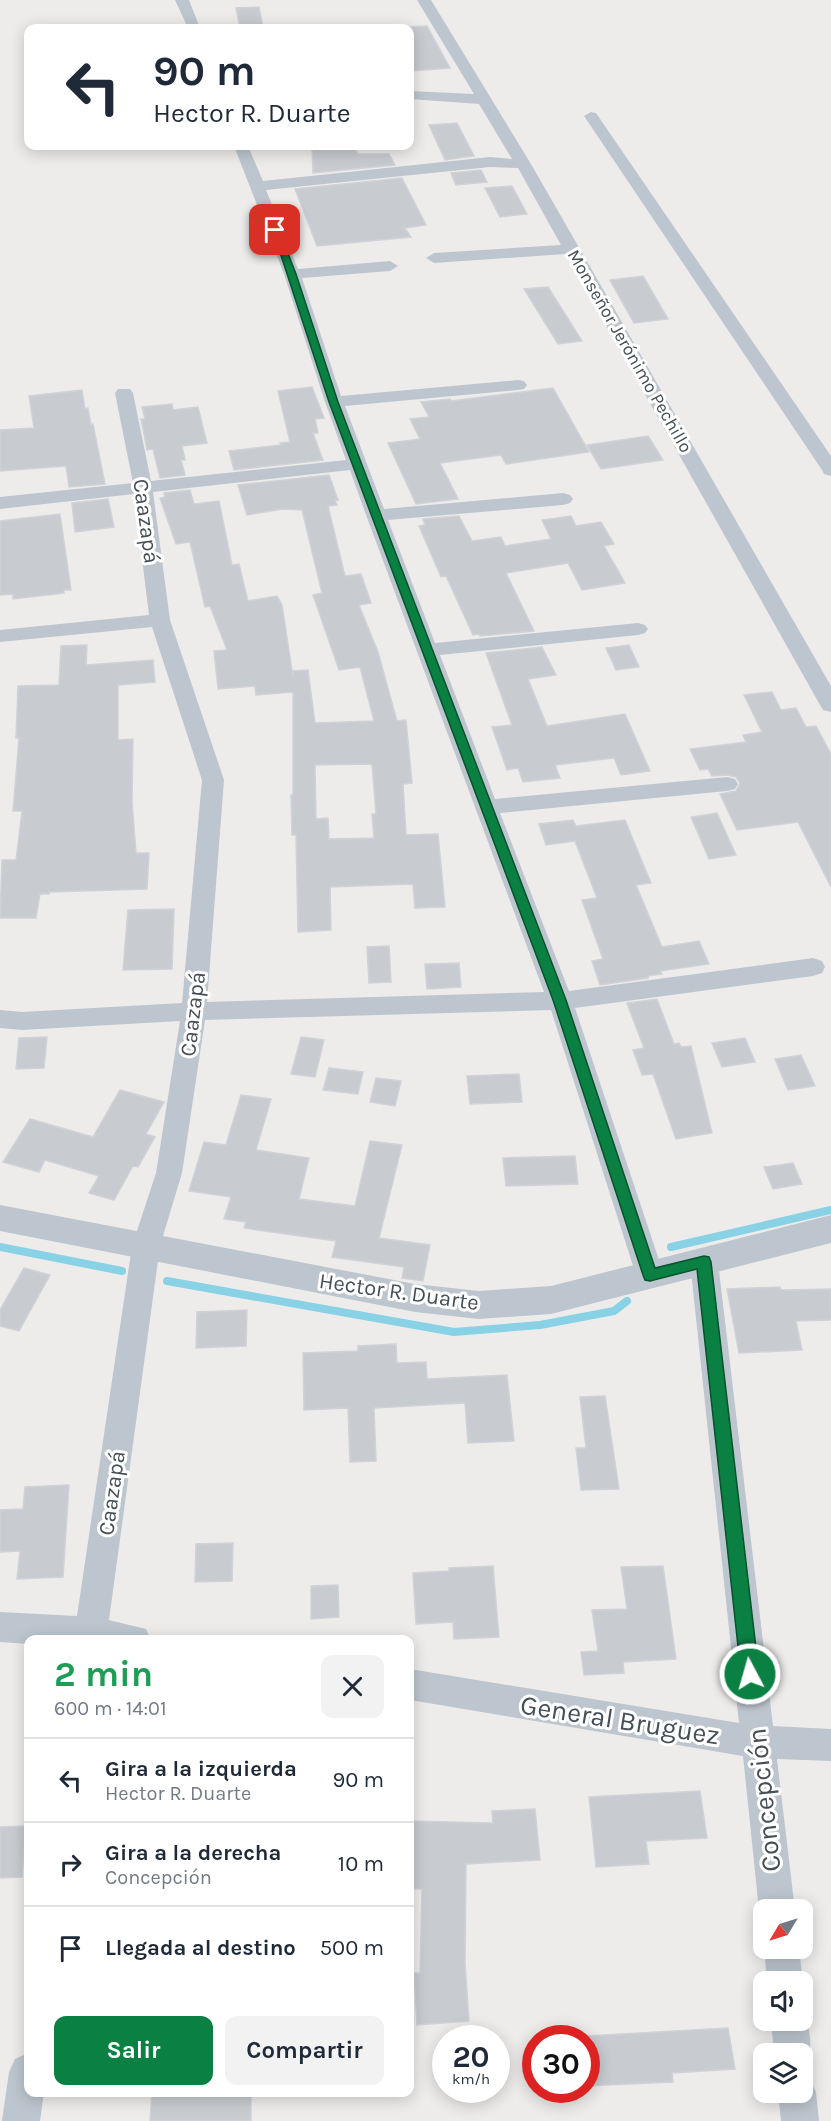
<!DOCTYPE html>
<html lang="es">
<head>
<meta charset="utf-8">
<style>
	:root { --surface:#fff; --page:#f2f2f3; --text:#1f2937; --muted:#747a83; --line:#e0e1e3; --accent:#0b8043 }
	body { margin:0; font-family:Karla,sans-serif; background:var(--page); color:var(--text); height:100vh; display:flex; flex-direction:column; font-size:22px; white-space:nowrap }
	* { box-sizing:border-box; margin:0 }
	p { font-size:20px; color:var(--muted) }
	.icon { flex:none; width:33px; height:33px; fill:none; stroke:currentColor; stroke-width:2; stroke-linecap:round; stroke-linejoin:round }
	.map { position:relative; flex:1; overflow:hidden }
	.side { position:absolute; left:24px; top:1635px; width:390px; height:462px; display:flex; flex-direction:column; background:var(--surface); border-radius:12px; box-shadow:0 3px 15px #0003 }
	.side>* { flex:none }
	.hud { position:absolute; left:24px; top:24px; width:390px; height:126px; border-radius:12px; box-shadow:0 3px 15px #0003; background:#fff; color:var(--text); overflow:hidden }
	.needle { width:39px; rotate:232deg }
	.buttons { position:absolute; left:753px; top:1899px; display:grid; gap:12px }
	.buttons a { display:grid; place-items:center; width:60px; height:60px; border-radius:12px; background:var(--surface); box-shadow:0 3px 15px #0003; font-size:30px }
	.speed { position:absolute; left:432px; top:2025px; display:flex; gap:12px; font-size:30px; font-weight:700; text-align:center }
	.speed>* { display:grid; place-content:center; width:78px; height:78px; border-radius:50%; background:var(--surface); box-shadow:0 3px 15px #0003; line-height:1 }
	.speed small { font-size:15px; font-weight:400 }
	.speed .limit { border:9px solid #d22; background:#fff; color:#111 }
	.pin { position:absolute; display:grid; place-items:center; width:51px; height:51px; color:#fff; margin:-26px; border-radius:12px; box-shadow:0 3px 9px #0006 }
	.me { position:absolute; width:66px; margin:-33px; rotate:354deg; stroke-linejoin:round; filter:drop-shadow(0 0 4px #0008) }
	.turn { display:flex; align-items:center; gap:21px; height:126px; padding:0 30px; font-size:27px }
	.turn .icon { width:78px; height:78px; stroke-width:2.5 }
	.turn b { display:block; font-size:42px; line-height:51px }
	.round { display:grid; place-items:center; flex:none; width:63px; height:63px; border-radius:12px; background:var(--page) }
	.headline { display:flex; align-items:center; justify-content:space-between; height:102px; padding:0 30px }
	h1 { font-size:36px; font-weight:700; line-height:45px; color:#1e9e55 }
	.action { display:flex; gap:12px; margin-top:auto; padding:12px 30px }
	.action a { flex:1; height:69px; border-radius:12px; background:var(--accent); color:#fff; font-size:24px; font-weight:700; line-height:69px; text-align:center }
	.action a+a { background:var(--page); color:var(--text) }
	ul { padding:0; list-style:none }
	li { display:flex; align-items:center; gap:18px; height:84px; padding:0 30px; border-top:2px solid var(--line) }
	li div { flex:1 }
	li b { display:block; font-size:22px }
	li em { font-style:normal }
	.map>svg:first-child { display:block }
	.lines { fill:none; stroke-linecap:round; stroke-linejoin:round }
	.stream { stroke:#89d2e6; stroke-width:8 }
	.building { fill:#c8cbd0; stroke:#d0d2d7; stroke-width:1.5; fill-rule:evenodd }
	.minor { fill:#bdc6ce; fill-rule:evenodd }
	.tertiary { fill:#bdc6ce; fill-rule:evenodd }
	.route { fill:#0b8043; stroke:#07532c; stroke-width:1.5 }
	.labels { text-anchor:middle; stroke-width:6; stroke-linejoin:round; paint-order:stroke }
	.far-street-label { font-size:18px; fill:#454f58; stroke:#fff }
	.street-label { font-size:22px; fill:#454f58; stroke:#fff }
	.near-street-label { font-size:27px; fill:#454f58; stroke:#fff }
</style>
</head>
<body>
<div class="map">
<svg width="831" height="2121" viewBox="0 0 831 2121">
	<rect width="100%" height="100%" fill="#eeeceb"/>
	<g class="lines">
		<path class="stream" d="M0 1247 122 1271
			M671 1247 831 1210
			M167 1281 454 1332 540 1325 614 1311 627 1301"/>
	</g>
	<path class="building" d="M259 7 263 28H240L236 8Z
		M427 26 450 68 410 71V27Z
		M457 123 474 156 445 160 429 125Z
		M312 146H350L354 147 358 154H389L395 165 313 173Z
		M481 170 487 182 456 185 451 173Z
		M402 178 426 225 405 228 411 237 317 246 295 189Z
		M512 186 527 214 500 217 485 188Z
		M643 276 668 319 634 323 610 280Z
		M548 287 582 341 558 344 524 289Z
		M312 387 324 418 315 419 318 433H313L323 460 234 470 229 451 281 445 280 443 290 442 278 391Z
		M553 388 589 452 506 464 501 455 440 463 458 499 416 504 388 443 420 439 410 419 429 417 421 402 450 399 451 401Z
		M82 390 85 409 88 408 91 425 93 424 105 484 69 487 66 466 0 471V430L34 428 29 396Z
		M172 404 173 410 198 407 207 443 182 446 185 460H181L185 475 160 478 153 449 147 450 141 419H145L142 407Z
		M648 436 663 460 601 469 587 445Z
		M329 475 338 500H335L337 505 328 506 345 576 361 574 371 603 359 605 378 652 397 721 406 720 412 783 403 784 406 835 438 834 445 907 415 908 413 884 330 887 331 930 298 932 296 835H292L291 795H293V692L256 695 255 686 218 689 214 651 227 650 210 606 205 607 190 542 176 544 160 498 165 497 164 493 190 490 194 504 219 501 232 565 239 564 248 601 277 596 282 605 293 677V671L308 670 315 723 374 721 360 667 339 670 313 595 322 593 302 510 283 509 247 515 238 485ZM372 764 376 814H372L374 838 329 839 328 818 316 819 315 765Z
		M108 499 114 527 75 532 72 503Z
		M60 514 71 590H64V593L13 599V594L0 595V521Z
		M459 516 472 541 501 537 505 546 551 539 542 520 571 516 576 526 601 522 614 544 604 546 625 583 582 590 568 563 506 573 534 631 480 636 479 634 473 635 446 576 441 577 419 526 425 525 423 519Z
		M87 645 86 665 153 660 155 682 118 685V740L133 739 132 801 136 853H149L147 889 49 892V894H40L36 918H0L2 860H16L22 811H13L19 738H16L18 686 59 685 61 646Z
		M629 645 639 667 616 670 606 648Z
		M542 647 556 675 528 679 547 726 625 714 650 771 621 775 614 758 555 765 560 778 523 782 518 768 507 770 492 727 512 725 486 653Z
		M772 692 781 710 796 708 806 727 816 726 831 754V887L798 822 737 830 720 794 736 791 740 783 736 777 727 775 712 776 708 769 700 770 690 749 746 742 743 735 762 732 744 695Z
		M717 813 736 855 709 859 691 817Z
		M573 820 576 826 625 820 651 883 636 885 662 947 699 941 709 964 660 971 662 974 648 976V978L600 985 592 961 603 959 582 900 597 898 575 841 546 845 539 824Z
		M174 909 172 969 123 970 128 910Z
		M389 946 391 982 369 983 367 947Z
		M459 963 461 987 427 989 425 964Z
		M657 999 674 1044 679 1043 681 1047 691 1046 712 1133 676 1139 653 1074 642 1075 633 1050 644 1048 627 1003Z
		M47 1037 44 1068 16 1069 19 1038Z
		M301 1037 324 1040 315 1077 291 1074Z
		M745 1038 755 1062 722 1067 712 1043Z
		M801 1055 815 1086 788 1090 775 1059Z
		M329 1068 363 1072 358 1094 323 1090Z
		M519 1074 522 1102 470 1104 467 1076Z
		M376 1078 401 1081 395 1106 370 1102Z
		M120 1090 164 1102 146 1134 155 1137 138 1167 133 1166 114 1200 89 1193 99 1176 45 1160 39 1172 3 1162 30 1119 93 1137Z
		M241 1095 271 1099 256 1150 309 1158 299 1199 355 1206 370 1141 402 1145 379 1238 430 1245 423 1281 402 1278 404 1267 332 1257 336 1241 244 1228 246 1222 224 1219 231 1197 189 1191 204 1142 226 1145Z
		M575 1156 578 1184 506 1186 503 1158Z
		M793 1163 802 1184 773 1189 764 1167Z
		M24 1268 50 1275 19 1331 0 1326V1310Z
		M780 1287 781 1290 831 1289V1320L796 1321 802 1350 739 1353 727 1289Z
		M247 1310 246 1346 196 1348 197 1312Z
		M396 1344 397 1363 426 1362 427 1379 507 1375 514 1441 468 1443 465 1403 374 1408 376 1461 350 1462 348 1408 304 1410 303 1353 358 1351V1346Z
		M605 1396 619 1489 581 1490 576 1448H586L580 1397Z
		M69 1485 63 1577 17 1579 20 1551 0 1552V1510L23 1509 25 1487Z
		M233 1543 232 1581 195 1582 196 1544Z
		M493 1566 499 1637 454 1639 453 1622 416 1624 413 1573 449 1571V1568Z
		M663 1566 676 1659 623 1662 624 1673 584 1675 581 1652 598 1651 592 1610 627 1609 621 1567Z
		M338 1585 339 1617 311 1619V1586Z
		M700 1791 707 1838 646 1841 649 1864 596 1867 589 1797Z
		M535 1809 540 1860 466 1864 465 1963 469 2021 417 2025 414 1973H420L422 1889H410V1821L493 1823 492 1811Z
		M26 1826 22 1877 0 1878V1827Z
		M728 2028 735 2069 672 2073 673 2082 586 2086V2036Z
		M152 2092H251V2121H150Z"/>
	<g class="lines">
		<path class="minor" d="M175 0H189L200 28H188Z
			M417 0H431L531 164 831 686V712L823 710 820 705 566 254 434 263 426 258 434 253 561 245 518 168 490 167 266 190 298 269 390 261 398 266 390 271 302 278 341 396 518 380 524 381 527 385 524 389 518 390 345 406 384 509 563 493 570 495 573 499 570 503 563 505 388 520 435 643 638 623 645 625 648 629 645 633 638 635 440 655 495 799 727 777 735 779 738 784 735 789 727 791 500 813 569 991 813 958 822 961 825 967 822 973 813 976 575 1008 664 1275 660 1283 650 1286 640 1283 636 1275 551 1010 205 1020 182 1173 160 1246 109 1620 146 1629 151 1640H28V1644L0 1642V1612L77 1616 132 1246 156 1173 180 1021 22 1030 0 1028V1010L22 1012 182 1003 202 780 152 627 0 642V630L149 615 134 494 0 509V497L133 483 115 393 118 389H130L133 393 151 481 346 460 325 402 284 274 234 146H248L263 181 490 157 512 159 479 104 410 99V91L474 94ZM350 470 366 515 544 992 207 1002 224 780 170 620 153 492Z
			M591 112 596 113 831 456V476L824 474 822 470 584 116Z
			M704 1251 714 1254 718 1262 773 1726 831 1729V1761L777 1759 795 1910H764V1920L759 1910 743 1756 410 1700V1669L739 1723 690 1262 694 1254Z
			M764 1947 799 1948 803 1982 802 1983V1982H767Z
			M802 2008C810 2027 814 2048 806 2067L802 2069V2054H774L771 2020H802Z
			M28 2053V2092H44L40 2121H2L9 2072 15 2059Z
			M802 2076 810 2079 816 2092 819 2121H781L778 2092H802Z"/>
		<path class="tertiary" d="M0 1205 415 1284 479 1291 551 1286 831 1215V1243L551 1314 479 1319 415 1312 0 1231Z"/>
	</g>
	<path class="route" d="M272 228 279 230 296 274 338 402 566 1000 655 1268 704 1256 709 1257 711 1262 759 1674 756 1680 750 1682 744 1680 741 1674 697 1269 650 1281 645 1280 643 1275 553 1000 329 402Z"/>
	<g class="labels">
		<g class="far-street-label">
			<text transform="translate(630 351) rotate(60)" y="6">Monseñor Jerónimo Pechillo</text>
		</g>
		<g class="street-label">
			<text transform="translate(147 521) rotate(82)" y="8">Caazapá</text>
			<text transform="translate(192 1014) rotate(-83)" y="8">Caazapá</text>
			<text transform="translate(399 1291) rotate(8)" y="8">Hector R. Duarte</text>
			<text transform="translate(111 1493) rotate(-82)" y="8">Caazapá</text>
		</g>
		<g class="near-street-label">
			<text transform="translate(620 1720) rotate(9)" y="9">General Bruguez</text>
			<text transform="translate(764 1800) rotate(-96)" y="9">Concepción</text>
		</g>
	</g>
</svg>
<div class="buttons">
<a><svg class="needle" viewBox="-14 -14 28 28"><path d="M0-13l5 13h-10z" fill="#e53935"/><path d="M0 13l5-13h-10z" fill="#747a83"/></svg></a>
<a><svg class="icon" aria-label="sound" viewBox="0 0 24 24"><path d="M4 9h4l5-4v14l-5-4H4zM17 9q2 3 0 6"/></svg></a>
<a><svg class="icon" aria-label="layers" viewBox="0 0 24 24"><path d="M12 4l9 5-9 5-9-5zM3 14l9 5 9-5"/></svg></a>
</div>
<div class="speed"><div>20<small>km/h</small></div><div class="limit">30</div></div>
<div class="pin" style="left:275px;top:230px;background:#d93025"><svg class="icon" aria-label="arrive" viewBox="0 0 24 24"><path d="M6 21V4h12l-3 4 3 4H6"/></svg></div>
<svg class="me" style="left:750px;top:1674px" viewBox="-20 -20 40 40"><circle r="17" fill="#0b8043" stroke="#fff" stroke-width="3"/><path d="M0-11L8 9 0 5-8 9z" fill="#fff"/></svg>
<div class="hud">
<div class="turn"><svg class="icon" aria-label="left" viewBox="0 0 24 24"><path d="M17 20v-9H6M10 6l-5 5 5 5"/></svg><div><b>90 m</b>Hector R. Duarte</div></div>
</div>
<section class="side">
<div class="headline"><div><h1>2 min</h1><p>600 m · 14:01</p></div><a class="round"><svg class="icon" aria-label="close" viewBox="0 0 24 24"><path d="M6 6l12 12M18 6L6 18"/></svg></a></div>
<ul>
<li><svg class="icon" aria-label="left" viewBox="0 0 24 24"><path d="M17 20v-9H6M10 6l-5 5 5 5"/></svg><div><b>Gira a la izquierda</b><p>Hector R. Duarte</p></div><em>90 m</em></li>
<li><svg class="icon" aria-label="right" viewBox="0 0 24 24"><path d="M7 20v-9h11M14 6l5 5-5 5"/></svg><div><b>Gira a la derecha</b><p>Concepción</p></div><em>10 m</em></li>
<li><svg class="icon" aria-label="arrive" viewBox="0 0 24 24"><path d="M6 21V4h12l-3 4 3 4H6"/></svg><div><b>Llegada al destino</b></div><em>500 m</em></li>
</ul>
<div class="action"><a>Salir</a><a>Compartir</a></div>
</section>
</div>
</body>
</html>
